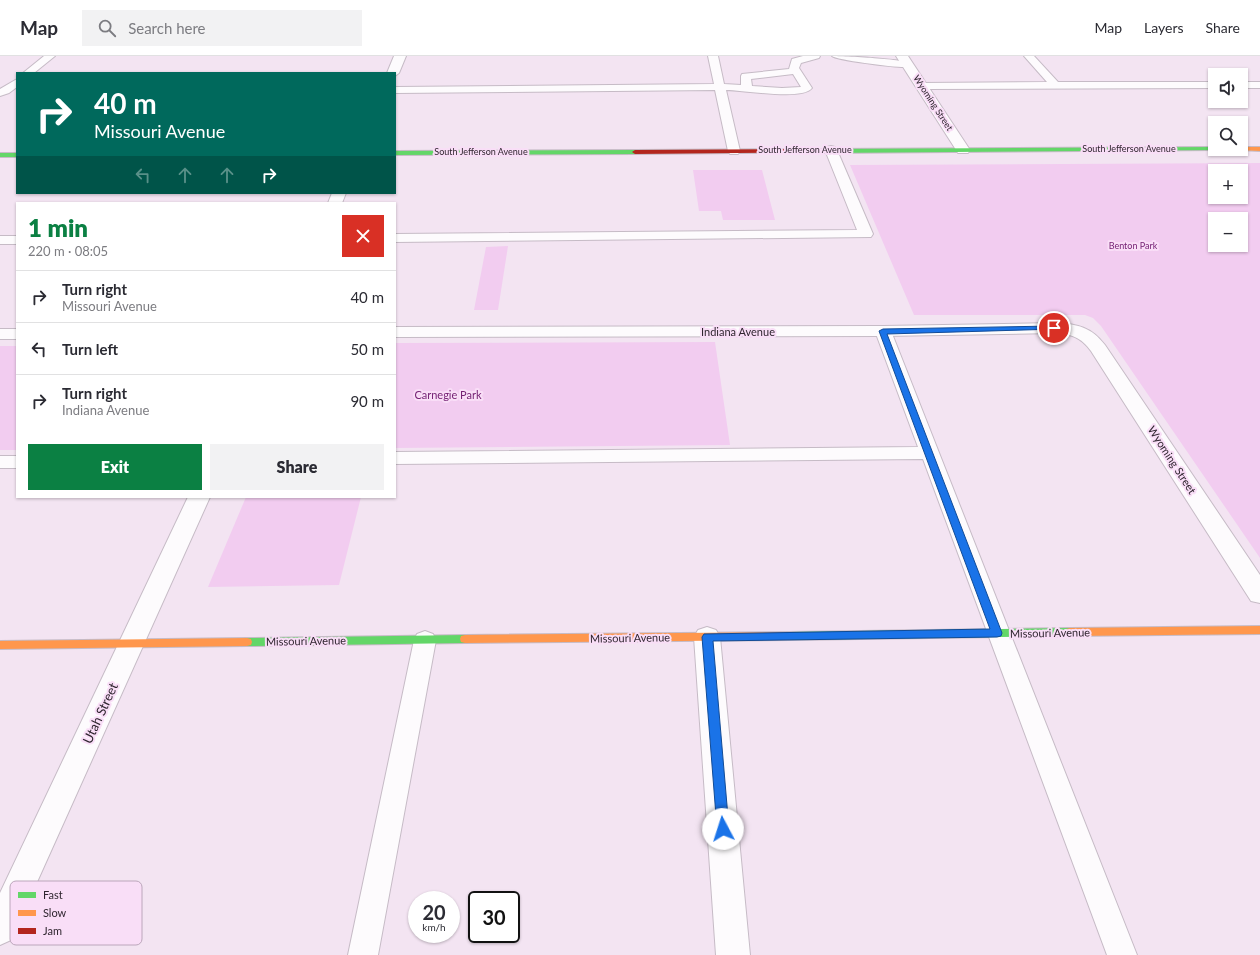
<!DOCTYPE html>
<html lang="en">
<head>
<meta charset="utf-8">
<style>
	:root { --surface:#fff; --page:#f2f2f3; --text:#2b2b33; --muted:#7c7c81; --line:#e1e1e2; --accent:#0b8043 }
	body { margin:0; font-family:Lato,sans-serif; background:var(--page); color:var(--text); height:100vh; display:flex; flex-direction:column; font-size:15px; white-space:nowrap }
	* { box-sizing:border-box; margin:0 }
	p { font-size:13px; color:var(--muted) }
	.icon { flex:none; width:22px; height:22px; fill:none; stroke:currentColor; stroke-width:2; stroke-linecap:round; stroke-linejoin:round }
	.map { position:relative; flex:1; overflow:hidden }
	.sheet { position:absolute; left:16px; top:146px; width:380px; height:296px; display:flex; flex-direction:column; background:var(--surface); border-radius:0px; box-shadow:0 1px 3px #0004 }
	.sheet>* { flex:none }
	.banner { position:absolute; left:16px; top:16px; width:380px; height:122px; border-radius:0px; box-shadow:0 1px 3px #0004; background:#00695c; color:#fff; overflow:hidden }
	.fabs { position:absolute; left:1208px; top:12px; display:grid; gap:8px }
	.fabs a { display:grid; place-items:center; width:40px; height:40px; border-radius:0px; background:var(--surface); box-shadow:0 1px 3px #0004; font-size:20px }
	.speed { position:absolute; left:408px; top:835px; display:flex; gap:8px; font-size:20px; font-weight:700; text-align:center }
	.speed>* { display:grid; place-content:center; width:52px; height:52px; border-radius:50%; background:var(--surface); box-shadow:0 1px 3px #0004; line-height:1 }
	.speed small { font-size:10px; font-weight:400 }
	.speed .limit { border:2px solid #111; border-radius:6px; background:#fff; color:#111 }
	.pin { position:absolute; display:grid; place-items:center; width:34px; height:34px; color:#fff; margin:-17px; border:2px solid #fff; border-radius:50%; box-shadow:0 1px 4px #0007 }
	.me { position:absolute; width:44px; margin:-22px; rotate:355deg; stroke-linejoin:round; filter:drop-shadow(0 0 3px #0008) }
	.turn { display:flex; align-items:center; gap:14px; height:84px; padding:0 12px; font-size:18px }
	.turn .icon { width:52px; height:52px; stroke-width:2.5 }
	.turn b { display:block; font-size:28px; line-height:34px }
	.lanes { display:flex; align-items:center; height:38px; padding:0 12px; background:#0003; justify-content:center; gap:20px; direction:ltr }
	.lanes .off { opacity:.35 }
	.round { display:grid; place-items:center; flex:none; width:42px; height:42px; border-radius:0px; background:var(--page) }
	.headline { display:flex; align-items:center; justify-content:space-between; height:68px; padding:0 12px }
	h1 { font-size:24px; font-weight:800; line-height:30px; color:var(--accent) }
	.button { display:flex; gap:8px; margin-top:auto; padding:8px 12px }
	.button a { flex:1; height:46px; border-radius:0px; background:var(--accent); color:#fff; font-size:16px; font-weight:800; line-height:46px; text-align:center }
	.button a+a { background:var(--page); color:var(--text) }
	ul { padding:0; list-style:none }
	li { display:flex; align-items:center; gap:12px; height:52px; padding:0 12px; border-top:1px solid var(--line) }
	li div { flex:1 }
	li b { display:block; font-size:15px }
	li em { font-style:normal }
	header { display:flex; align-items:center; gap:24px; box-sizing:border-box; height:56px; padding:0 20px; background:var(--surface); border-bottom:1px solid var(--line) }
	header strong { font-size:19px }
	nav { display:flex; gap:22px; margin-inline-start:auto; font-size:14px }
	.search { width:280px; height:36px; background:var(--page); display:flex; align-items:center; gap:10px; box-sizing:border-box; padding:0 14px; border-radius:0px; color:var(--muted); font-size:15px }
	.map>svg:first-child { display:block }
	.green { fill:#f2ccf0; fill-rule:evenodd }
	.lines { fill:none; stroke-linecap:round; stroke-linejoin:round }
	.lane-casing { stroke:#c6bbc6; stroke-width:2 }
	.street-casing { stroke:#c6bbc6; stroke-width:2 }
	.fast-casing { stroke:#c6bbc6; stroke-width:2 }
	.slow-casing { stroke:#c6bbc6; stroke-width:2 }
	.jam-casing { stroke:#c6bbc6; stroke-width:2 }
	.lane { fill:#fdfbfd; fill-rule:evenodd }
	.street { fill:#fdfbfd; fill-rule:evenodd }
	.fast { fill:#63d668; fill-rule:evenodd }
	.slow { fill:#ff974d; fill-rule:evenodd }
	.jam { fill:#b3261e; fill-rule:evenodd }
	.route { fill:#1a73e8; stroke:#114b97 }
	.labels { text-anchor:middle; stroke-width:4; stroke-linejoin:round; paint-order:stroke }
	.far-street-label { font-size:9px; fill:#2f252f; stroke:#f9def7 }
	.far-park-label { font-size:9px; fill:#752274; stroke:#f9def7 }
	.street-label { font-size:11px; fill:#2f252f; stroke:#f9def7 }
	.park-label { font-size:11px; fill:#752274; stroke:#f9def7 }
	.near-street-label { font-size:13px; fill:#2f252f; stroke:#f9def7 }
	.key { fill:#f9def7; stroke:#bca6bb; stroke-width:1 }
	.key-label { font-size:11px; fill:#2f252f }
</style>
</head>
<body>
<header>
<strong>Map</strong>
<div class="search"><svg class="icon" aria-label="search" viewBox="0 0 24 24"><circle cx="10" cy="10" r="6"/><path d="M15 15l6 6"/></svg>Search here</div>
<nav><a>Map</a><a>Layers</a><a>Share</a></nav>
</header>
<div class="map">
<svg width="1260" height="899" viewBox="0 0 1260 899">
	<rect width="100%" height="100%" fill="#f3e4f2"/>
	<path class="green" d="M1260 107V502L1101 270 1093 262 1085 259H914L850 109ZM1215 115H1241V141H1215ZM1215 163H1241V189H1215Z
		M693 114H762L775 164H723L721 155H699Z
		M508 190 498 254H474L486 191Z
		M715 286 730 389 395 392V287Z
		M0 290H17V394H0Z
		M246 441H361L339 529 208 531Z"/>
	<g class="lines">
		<g class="lane-casing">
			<path id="lane" d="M44 0H55L34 17H23Z
				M708 0H718L724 28 741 29V20L742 18 789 13 792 3 803 0H820L819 2 801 7 799 12 812 32C802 45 744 34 726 34L740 95 738 98H730L728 95 715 34 395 37V31L714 28ZM793 18 801 31 782 32 752 30 751 23Z
				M832 0C843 0 907 3 912 8 910 10 910 11 907 11 898 12 836 4 832 0Z
				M1024 0H1034L1058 26H1215V32L922 33 917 30 922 27 1047 26Z
				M17 23V31L9 37 0 40V33Z
				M1241 26H1260V32H1241Z
				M831 90 835 91 837 94 873 178 871 181 395 186V178L857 174 825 94 827 91Z
				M0 180H17V188H0Z
				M883 270 889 272 891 275 1137 899H1107L923 403 395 408V396L918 391 875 275 877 272Z
				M0 400H17V412H0Z
				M425 575 433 578 436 584 378 899H348L414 584 417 578Z"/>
		</g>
		<g class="street-casing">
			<path id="street" d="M394 0H406L399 17 395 20V17H387Z
				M896 0H908L970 94 968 97H958Z
				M332 137H346L342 147H328Z
				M1055 267C1078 268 1091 271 1105 289L1260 519V547L1251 545 1091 295C1081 281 1071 278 1055 277L883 280 395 281V271L883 270Z
				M0 273H17V283H0Z
				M188 441H210L11 884 0 889V837Z
				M707 571 716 574 720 581 750 899H716L694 581 698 574Z"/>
		</g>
		<g class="fast-casing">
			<path id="fast" d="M1215 91V93H1218L1217 94 825 97 822 95 825 93Z
				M395 95 635 94 638 96 635 98 395 99Z
				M0 97H17V101H0Z
				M1070 572 1074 573 1075 576 1074 579 1070 580 790 584 786 583 785 580 786 577 790 576Z
				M465 579 469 580 470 583 469 586 465 587 247 590 243 589 242 586 243 583 247 582Z"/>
		</g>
		<g class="slow-casing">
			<path id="slow" d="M1241 91H1260V95L1239 94 1238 93H1241Z
				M1260 570V578L1070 580 1066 579 1065 576 1066 573 1070 572Z
				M790 576 794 577 795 580 794 583 790 584 465 587 461 586 460 583 461 580 465 579Z
				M247 582 251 583 252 586 251 589 247 590 0 593V585Z"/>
		</g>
		<g class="jam-casing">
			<path id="jam" d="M825 93 827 94V96L635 98 632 96 635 94Z"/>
		</g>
		<use href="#lane" class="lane"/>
		<use href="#street" class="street"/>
		<use href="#fast" class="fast"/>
		<use href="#slow" class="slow"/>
		<use href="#jam" class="jam"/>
	</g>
	<path class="route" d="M1054 270 1058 272 1057 273 887 278 1002 577 1001 580 997 581 713 585 729 773 727 777 723 779 719 777 717 773 702 581 704 578 990 573 879 275 883 273Z"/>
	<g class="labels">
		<g class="far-street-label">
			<text transform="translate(933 47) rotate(57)" y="3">Wyoming Street</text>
			<text x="1129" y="96">South Jefferson Avenue</text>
			<text x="805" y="97">South Jefferson Avenue</text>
			<text x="481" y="99">South Jefferson Avenue</text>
		</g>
		<g class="far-park-label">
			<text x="1133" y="193">Benton Park</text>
		</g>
		<g class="street-label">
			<text x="738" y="280">Indiana Avenue</text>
			<text transform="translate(1172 404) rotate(57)" y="4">Wyoming Street</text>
			<text transform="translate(1050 577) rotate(-1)" y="4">Missouri Avenue</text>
			<text transform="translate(630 582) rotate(-1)" y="4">Missouri Avenue</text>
			<text transform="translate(306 585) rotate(-1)" y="4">Missouri Avenue</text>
		</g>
		<g class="park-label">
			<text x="448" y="343">Carnegie Park</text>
		</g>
		<g class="near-street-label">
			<text transform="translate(100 657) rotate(-65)" y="5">Utah Street</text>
		</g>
	</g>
	<rect x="10" y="825" width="132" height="64" rx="6" class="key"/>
	<rect x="18" y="836" width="18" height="6" fill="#63d668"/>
	<rect x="18" y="854" width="18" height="6" fill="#ff974d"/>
	<rect x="18" y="872" width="18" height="6" fill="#b3261e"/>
	<g class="key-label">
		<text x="43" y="843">Fast</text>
		<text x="43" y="861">Slow</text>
		<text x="43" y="879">Jam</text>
	</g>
</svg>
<div class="fabs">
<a><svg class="icon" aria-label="sound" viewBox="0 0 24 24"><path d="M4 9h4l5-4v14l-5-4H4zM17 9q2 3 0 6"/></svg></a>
<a><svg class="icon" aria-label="search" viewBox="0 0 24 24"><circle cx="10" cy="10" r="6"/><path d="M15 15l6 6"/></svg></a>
<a>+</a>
<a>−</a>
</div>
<div class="speed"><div>20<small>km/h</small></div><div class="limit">30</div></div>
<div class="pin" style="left:1054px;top:272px;background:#d93025"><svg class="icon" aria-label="arrive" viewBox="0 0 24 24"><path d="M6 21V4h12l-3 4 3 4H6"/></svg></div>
<svg class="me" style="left:723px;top:773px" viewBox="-20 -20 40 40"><circle r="19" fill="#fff"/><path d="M0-13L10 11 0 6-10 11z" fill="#1a73e8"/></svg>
<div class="banner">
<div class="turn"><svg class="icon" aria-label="right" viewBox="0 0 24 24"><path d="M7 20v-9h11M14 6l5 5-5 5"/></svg><div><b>40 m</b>Missouri Avenue</div></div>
<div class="lanes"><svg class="icon off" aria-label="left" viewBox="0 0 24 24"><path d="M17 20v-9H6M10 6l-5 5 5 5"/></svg><svg class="icon off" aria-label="ahead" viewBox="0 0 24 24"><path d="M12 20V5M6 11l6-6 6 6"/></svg><svg class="icon off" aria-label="ahead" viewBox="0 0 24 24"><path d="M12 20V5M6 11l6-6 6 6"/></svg><svg class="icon" aria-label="right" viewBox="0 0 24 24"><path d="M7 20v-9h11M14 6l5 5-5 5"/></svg></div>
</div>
<section class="sheet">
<div class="headline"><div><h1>1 min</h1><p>220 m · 08:05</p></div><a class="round" style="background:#d93025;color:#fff"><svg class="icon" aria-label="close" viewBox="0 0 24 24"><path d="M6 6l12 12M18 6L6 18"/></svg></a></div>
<ul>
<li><svg class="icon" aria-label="right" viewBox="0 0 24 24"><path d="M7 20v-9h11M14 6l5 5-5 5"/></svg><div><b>Turn right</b><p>Missouri Avenue</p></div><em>40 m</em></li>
<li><svg class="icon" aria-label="left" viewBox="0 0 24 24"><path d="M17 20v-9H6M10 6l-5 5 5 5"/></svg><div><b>Turn left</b></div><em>50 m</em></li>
<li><svg class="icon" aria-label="right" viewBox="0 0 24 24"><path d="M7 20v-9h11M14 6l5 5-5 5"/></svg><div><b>Turn right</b><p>Indiana Avenue</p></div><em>90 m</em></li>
</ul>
<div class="button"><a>Exit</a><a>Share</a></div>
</section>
</div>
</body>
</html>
